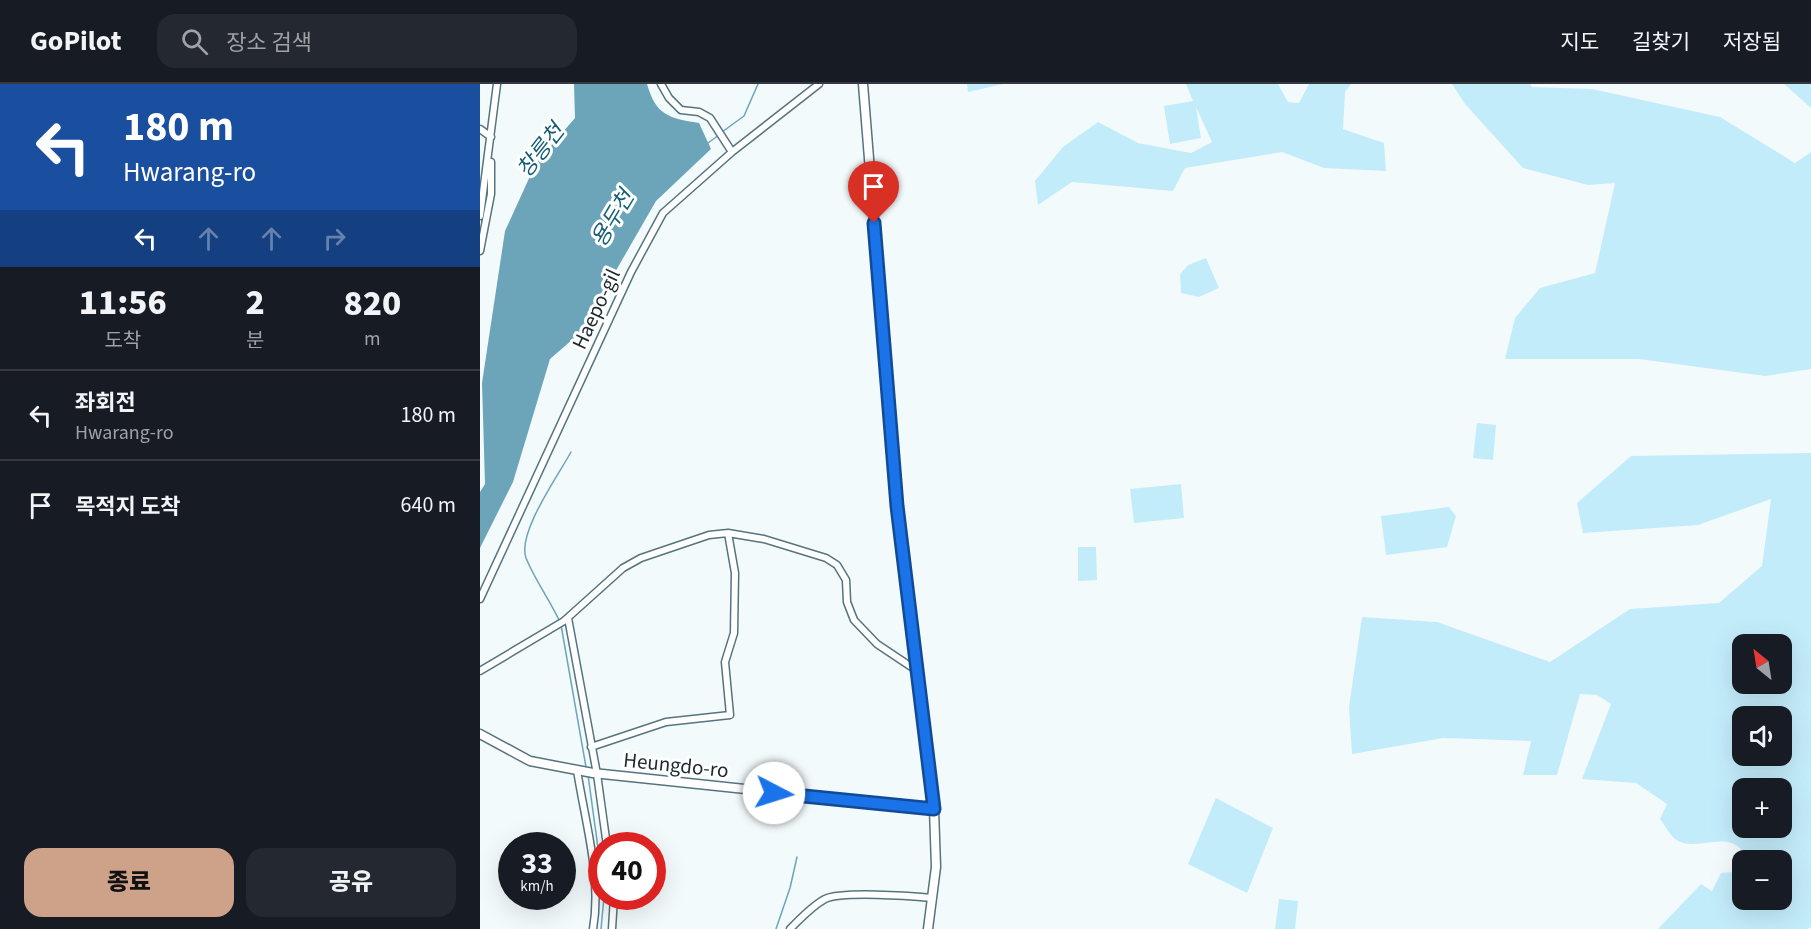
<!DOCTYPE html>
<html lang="ko">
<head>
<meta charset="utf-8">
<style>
	:root { --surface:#171b24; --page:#242831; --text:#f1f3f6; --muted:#9ea1a6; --line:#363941; --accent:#cda288 }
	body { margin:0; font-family:"Source Sans 3","Noto Sans KR",sans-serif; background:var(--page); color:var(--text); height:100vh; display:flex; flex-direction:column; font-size:22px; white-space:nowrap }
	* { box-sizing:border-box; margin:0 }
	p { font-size:20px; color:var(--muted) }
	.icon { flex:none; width:33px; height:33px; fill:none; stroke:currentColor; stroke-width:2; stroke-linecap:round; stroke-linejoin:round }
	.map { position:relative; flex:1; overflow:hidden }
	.panel { display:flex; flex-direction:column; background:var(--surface); width:480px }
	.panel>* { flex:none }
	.top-card { background:#1a4fa0; color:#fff; overflow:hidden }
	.needle { width:39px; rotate:330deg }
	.fabs { position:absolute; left:1252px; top:550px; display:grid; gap:12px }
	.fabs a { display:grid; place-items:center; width:60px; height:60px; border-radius:12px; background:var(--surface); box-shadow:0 6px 24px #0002; font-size:30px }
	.speed { position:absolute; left:18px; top:748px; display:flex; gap:12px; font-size:30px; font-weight:700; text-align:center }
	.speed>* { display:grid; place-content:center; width:78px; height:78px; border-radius:50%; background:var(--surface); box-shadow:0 6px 24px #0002; line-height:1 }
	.speed small { font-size:15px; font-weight:400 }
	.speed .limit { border:9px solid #d22; background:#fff; color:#111 }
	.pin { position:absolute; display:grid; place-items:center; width:51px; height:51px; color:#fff; margin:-62px -26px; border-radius:50% 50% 50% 0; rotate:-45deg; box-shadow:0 0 6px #0007 }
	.pin .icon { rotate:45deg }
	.me { position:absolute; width:66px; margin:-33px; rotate:95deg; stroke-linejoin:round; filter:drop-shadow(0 0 4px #0008) }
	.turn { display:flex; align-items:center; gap:21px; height:126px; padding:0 24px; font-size:27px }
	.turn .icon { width:78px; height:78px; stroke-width:2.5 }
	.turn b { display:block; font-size:42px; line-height:51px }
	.lanes { display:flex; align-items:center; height:57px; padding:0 24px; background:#0003; justify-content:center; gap:30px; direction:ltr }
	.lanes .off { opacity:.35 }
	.eta { display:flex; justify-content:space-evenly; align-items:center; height:102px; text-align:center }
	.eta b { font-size:36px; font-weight:800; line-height:42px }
	.button { display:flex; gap:12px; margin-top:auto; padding:12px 24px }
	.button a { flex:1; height:69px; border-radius:18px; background:var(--accent); color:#111; font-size:24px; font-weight:800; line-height:69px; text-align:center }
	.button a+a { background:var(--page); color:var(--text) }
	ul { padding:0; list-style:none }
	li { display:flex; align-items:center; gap:18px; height:90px; padding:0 24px; border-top:2px solid var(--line) }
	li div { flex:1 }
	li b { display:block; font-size:22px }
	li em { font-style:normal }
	header { display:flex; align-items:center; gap:36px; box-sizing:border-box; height:84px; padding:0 30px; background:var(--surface); border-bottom:2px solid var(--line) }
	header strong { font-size:28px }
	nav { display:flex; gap:33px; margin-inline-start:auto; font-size:21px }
	.search { width:420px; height:54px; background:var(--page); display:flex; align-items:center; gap:15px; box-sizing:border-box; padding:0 21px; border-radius:18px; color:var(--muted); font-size:22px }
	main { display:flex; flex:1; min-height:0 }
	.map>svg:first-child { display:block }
	.green { fill:#c3ecfb; fill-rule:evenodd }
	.water { fill:#6ca5ba }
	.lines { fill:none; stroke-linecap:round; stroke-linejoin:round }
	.stream { stroke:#6ca5ba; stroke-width:1.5 }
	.street-casing { stroke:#55747f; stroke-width:9 }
	.secondary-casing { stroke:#55747f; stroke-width:11 }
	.street { stroke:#fff; stroke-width:6 }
	.secondary { stroke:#fff; stroke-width:8 }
	.route-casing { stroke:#114b97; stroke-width:15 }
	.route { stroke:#1a73e8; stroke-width:10 }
	.labels { text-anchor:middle; stroke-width:6; stroke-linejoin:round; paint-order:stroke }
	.street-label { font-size:21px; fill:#1c292e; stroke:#fff }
	.water-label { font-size:22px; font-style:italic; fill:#135e75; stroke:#fff }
</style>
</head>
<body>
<header>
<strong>GoPilot</strong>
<div class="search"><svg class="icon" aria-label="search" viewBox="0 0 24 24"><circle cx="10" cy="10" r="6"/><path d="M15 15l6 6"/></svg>장소 검색</div>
<nav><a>지도</a><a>길찾기</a><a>저장됨</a></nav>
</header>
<main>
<section class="panel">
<div class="top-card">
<div class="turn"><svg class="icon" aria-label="left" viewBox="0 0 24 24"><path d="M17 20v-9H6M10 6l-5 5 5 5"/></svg><div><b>180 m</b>Hwarang-ro</div></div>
<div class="lanes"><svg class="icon" aria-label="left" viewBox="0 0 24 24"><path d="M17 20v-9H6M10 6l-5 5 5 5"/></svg><svg class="icon off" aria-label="ahead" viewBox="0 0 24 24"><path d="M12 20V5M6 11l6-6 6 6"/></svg><svg class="icon off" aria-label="ahead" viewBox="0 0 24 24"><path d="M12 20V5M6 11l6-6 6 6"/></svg><svg class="icon off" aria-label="right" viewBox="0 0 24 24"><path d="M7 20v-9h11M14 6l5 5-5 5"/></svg></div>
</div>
<div class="eta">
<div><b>11:56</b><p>도착</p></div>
<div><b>2</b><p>분</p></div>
<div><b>820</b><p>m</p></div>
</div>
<ul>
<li><svg class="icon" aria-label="left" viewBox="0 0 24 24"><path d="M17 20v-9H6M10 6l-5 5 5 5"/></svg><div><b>좌회전</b><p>Hwarang-ro</p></div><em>180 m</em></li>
<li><svg class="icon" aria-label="arrive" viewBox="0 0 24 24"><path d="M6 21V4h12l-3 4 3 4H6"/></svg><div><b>목적지 도착</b></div><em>640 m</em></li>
</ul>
<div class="button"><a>종료</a><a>공유</a></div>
</section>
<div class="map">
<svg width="1331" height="845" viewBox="0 0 1331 845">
	<rect width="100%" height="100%" fill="#f3fafc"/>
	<path class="green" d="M487 0H523L488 8Z
		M706 0H798L808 18 819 19 829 0H871L865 8 863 45 904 59 906 87 844 84 802 68 705 84 693 107 592 98 558 121 555 97 583 63 618 38 658 59 711 69 732 58 716 23 721 54 690 60 684 22 713 17Z
		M972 0H1050L1052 3 1112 5 1240 33 1315 79 1331 68V285L1285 292 1159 275H1025L1035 234 1060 204 1115 189 1135 99 1108 101 1043 84 985 20Z
		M1304 0H1331V24Z
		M726 174 739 204 719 213 701 209 700 190 708 181Z
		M997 339 1016 341 1013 376 993 374Z
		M1331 369V843L1327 845H1178L1221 800 1232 807 1241 789 1253 788 1261 765C1243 747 1215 769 1195 755 1189 750 1185 741 1180 735L1187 720 1156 699 1102 695 1131 620 1117 611 1100 610 1077 691H1043L1051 657 963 654 872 670 869 623 882 533 957 538 1070 578 1150 525 1239 519 1282 482 1291 415 1218 441 1103 449 1097 419 1151 372ZM1263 561H1302V600H1263ZM1263 633H1302V672H1263ZM1263 705H1302V744H1263ZM1263 777H1302V816H1263Z
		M701 400 704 434 654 439 650 405Z
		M969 423 976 432 967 463 906 471 901 432Z
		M598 463H616L617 496 598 497Z
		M736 714 793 744 767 809 708 780Z
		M799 815 818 817 815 845H795Z"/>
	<path class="water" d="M94 0H167C176 31 188 34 219 39L231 65 176 117 100 249 70 275 33 398 0 464V408L5 400 2 299 25 147 56 79 95 34Z"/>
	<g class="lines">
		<path class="stream" d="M242 48 264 32 278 0
			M228 59 239 51
			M79 536C69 515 55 496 46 474 37 449 78 392 91 368
			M81 541 106 683
			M108 691 122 793
			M121 845 124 813
			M296 845 310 804 317 773"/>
		<g class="street-casing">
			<path id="street" d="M181 0 189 14 201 26 219 28 230 34 252 68
				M0 45 11 53
				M0 132 17 0
				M0 167 11 110V78
				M0 515 151 188 183 129 252 68 339 0
				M88 534 117 690 127 762
				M0 587 84 537 143 484 161 474 229 451 248 449 284 455 346 474 357 481 366 496 367 518 374 536 397 560 436 586
				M111 663 186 638 250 631 245 578 254 549 255 489 248 449
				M97 686C105 738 122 793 113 845
				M132 845 134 813
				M310 845C321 834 332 822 345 815 363 807 430 812 452 814"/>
		</g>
		<g class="secondary-casing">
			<path id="secondary" d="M383 0 417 422 454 725 456 783 448 845
				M0 650 50 677 113 689 454 725"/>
		</g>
		<use href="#street" class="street"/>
		<use href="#secondary" class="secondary"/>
	</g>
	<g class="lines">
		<g class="route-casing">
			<path id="route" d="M294 709 454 725 417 422 394 139"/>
		</g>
		<use href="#route" class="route"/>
	</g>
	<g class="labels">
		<g class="street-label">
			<text transform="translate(116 225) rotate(-65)" y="7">Haepo-gil</text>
			<text transform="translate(196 681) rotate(6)" y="7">Heungdo-ro</text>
		</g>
		<g class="water-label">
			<text transform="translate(60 66) rotate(-52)" y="8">창릉천</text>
			<text transform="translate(132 134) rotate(-59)" y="8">용두천</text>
		</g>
	</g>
</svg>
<div class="fabs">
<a><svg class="needle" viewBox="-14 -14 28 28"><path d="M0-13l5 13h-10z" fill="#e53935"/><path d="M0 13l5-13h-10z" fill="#9ea1a6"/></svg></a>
<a><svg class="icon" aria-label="sound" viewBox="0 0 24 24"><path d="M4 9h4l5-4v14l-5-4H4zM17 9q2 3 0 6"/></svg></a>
<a>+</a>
<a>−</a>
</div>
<div class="speed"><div>33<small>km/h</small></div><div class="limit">40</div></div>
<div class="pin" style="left:394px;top:139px;background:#d93025"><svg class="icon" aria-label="arrive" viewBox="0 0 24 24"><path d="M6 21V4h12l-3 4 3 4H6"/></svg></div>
<svg class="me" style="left:294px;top:709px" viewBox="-20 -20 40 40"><circle r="19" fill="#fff"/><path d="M0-13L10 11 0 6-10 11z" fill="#1a73e8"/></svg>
</div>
</main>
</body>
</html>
